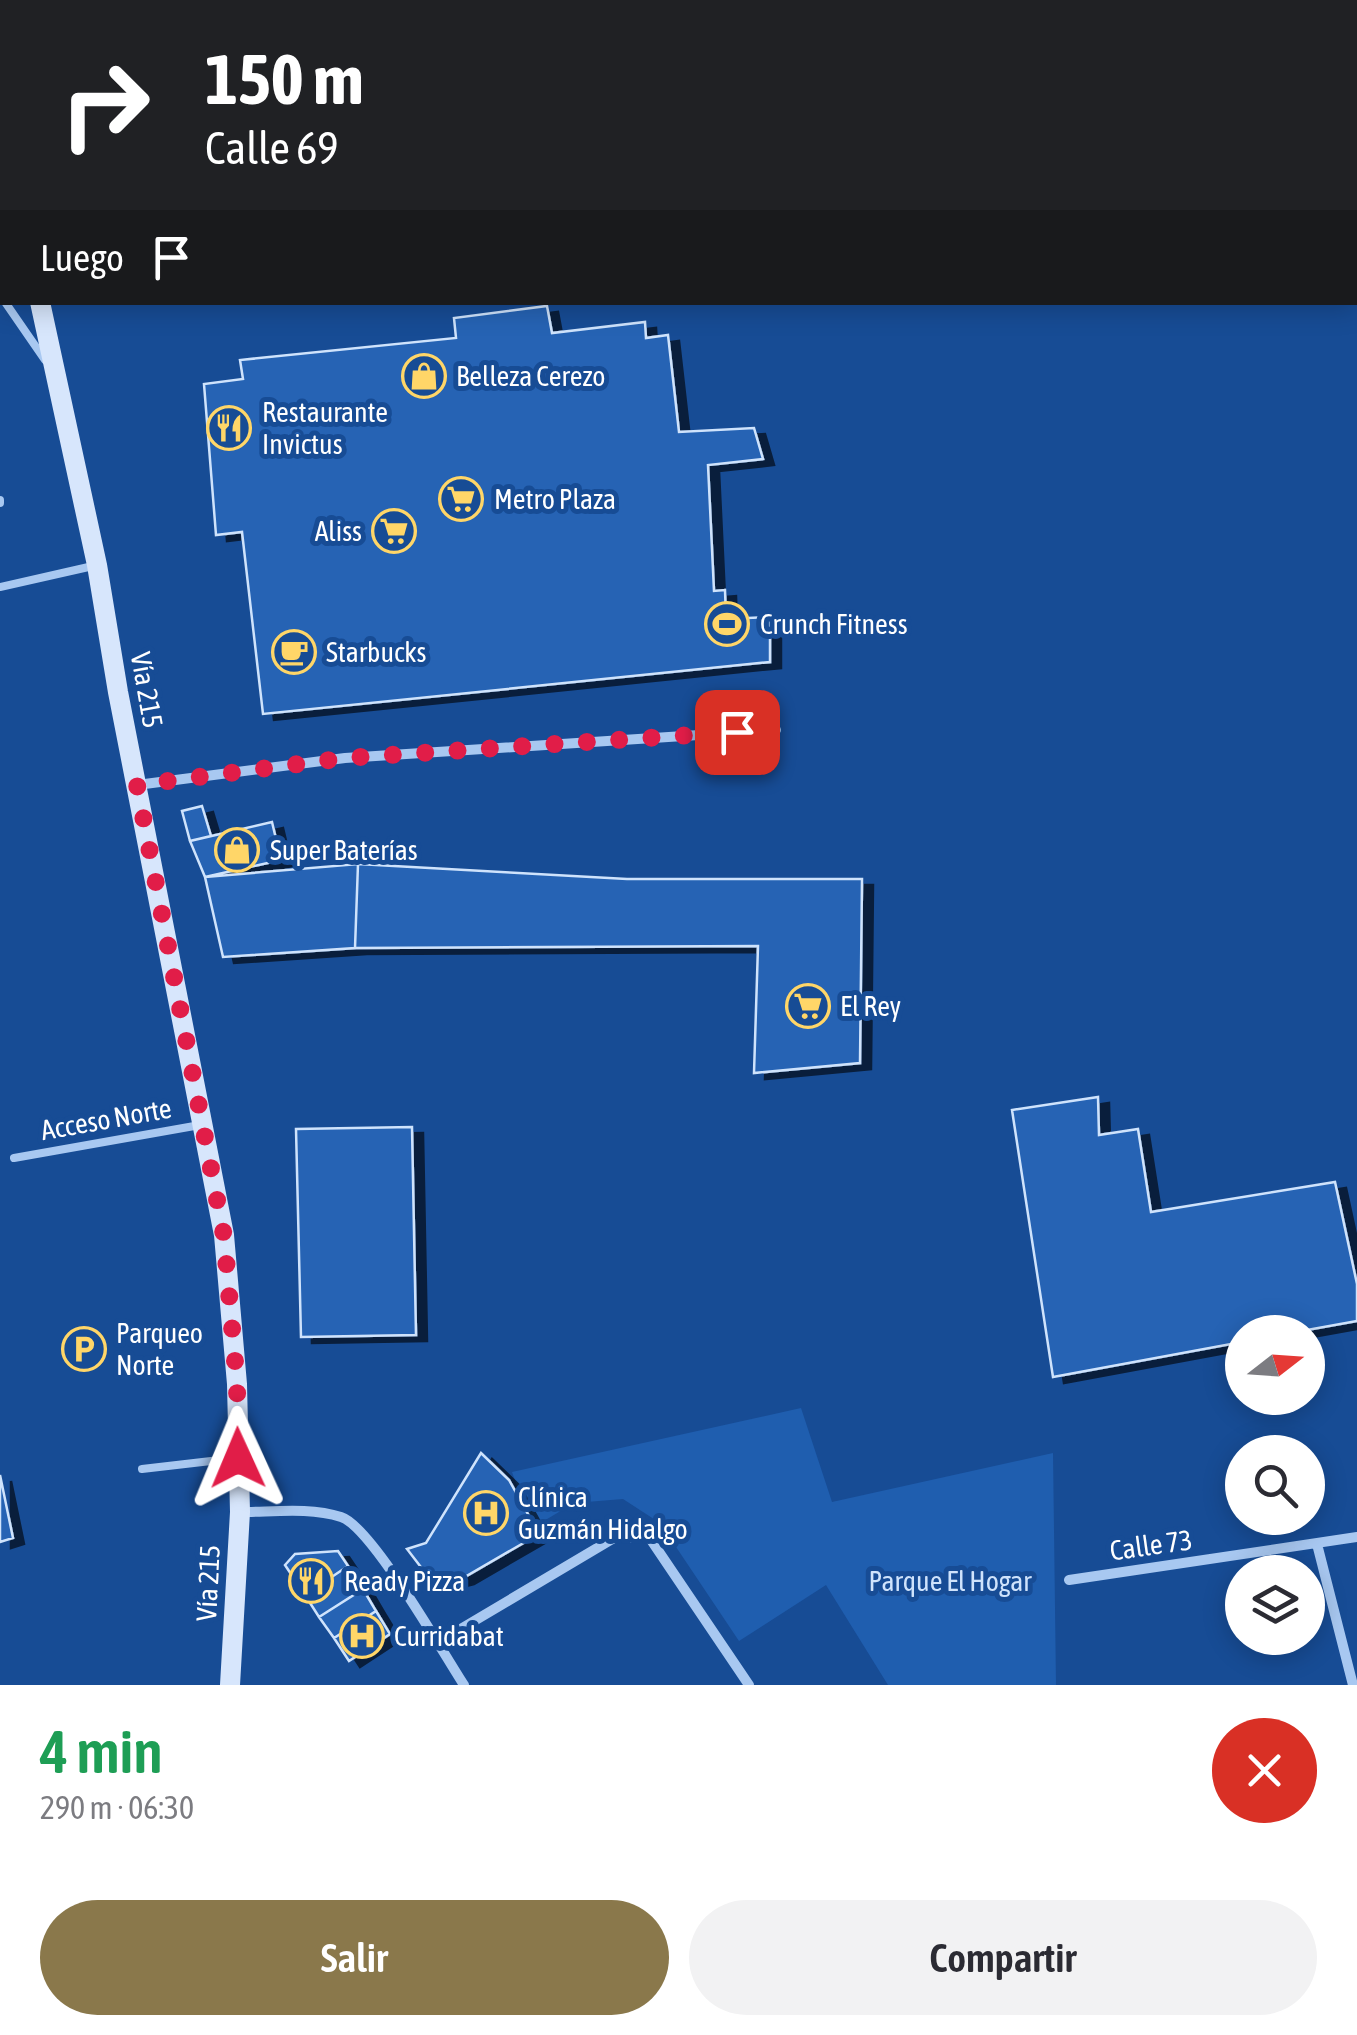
<!DOCTYPE html>
<html lang="es">
<head>
<meta charset="utf-8">
<style>
	:root { --surface:#fff; --page:#f2f2f3; --text:#2b2b33; --muted:#7c7c81; --accent:#8a784b }
	body { margin:0; font-family:"Asap Condensed",sans-serif; background:var(--page); color:var(--text); height:100vh; display:flex; flex-direction:column; font-size:38px; white-space:nowrap }
	* { box-sizing:border-box; margin:0 }
	p { font-size:32px; color:var(--muted) }
	.icon { flex:none; width:55px; height:55px; fill:none; stroke:currentColor; stroke-width:2; stroke-linecap:round; stroke-linejoin:round }
	.map { position:relative; height:1685px; overflow:hidden }
	.side { display:flex; flex-direction:column; background:var(--surface); flex:1 }
	.side>* { flex:none }
	.banner { position:absolute; left:0px; top:0px; width:1358px; height:305px; box-shadow:0 5px 25px #0003; background:#202124; color:#fff; overflow:hidden }
	.needle { width:65px; rotate:73deg }
	.buttons { position:absolute; left:1225px; top:1315px; display:grid; gap:20px }
	.buttons a { display:grid; place-items:center; width:100px; height:100px; border-radius:50%; background:var(--surface); box-shadow:0 5px 25px #0003; font-size:50px }
	.pin { position:absolute; display:grid; place-items:center; width:85px; height:85px; color:#fff; margin:-42px; border-radius:20px; box-shadow:0 5px 15px #0006 }
	.me { position:absolute; width:110px; margin:-55px; rotate:359deg; stroke-linejoin:round; filter:drop-shadow(0 0 8px #0008) }
	.turn { display:flex; align-items:center; gap:35px; height:210px; padding:0 40px; font-size:45px }
	.turn .icon { width:130px; height:130px; stroke-width:2.5 }
	.turn b { display:block; font-size:70px; line-height:85px }
	.then { display:flex; align-items:center; height:95px; padding:0 40px; background:#0003; gap:20px; font-size:38px }
	.round { display:grid; place-items:center; flex:none; width:105px; height:105px; border-radius:52px; background:var(--page) }
	.overview { display:flex; align-items:center; justify-content:space-between; height:170px; padding:0 40px }
	h1 { font-size:60px; font-weight:600; line-height:75px; color:#1e9e55 }
	.cta { display:flex; gap:20px; margin-top:auto; padding:20px 40px }
	.cta a { flex:1; height:115px; border-radius:60px; background:var(--accent); color:#fff; font-size:40px; font-weight:600; line-height:115px; text-align:center }
	.cta a+a { background:var(--page); color:var(--text) }
	.map>svg:first-child { display:block }
	.green { fill:#1f5eaf }
	.building { fill:#2563b4; stroke:#cfe3fc; stroke-width:2.5; filter:url(#shadow) }
	.lines { fill:none; stroke-linecap:round; stroke-linejoin:round }
	.lane { stroke:#a8c8f1; stroke-width:8 }
	.street { stroke:#a8c8f1; stroke-width:10 }
	.secondary { stroke:#d7e6fc; stroke-width:20 }
	.route { stroke:#e11d48; stroke-width:18; stroke-dasharray:0 32.4 }
	.labels { text-anchor:middle; stroke-width:10; stroke-linejoin:round; paint-order:stroke }
	.poi-label { font-size:28px; fill:#fff; stroke:#174c95; text-anchor:start }
	.street-label { font-size:28px; fill:#fff; stroke:#174c95 }
	.park-label { font-size:28px; fill:#cfe3fc; stroke:#174c95 }
</style>
</head>
<body>
<div class="map">
<svg width="1357" height="1685" viewBox="0 0 1357 1685">
	<defs>
		<filter id="shadow"><feDropShadow dx="11" dy="6" stdDeviation="0" flood-color="#0009"/></filter>
	</defs>
	<rect width="100%" height="100%" fill="#174c95"/>
	<path class="green" d="M11 0H1357V189L1355 2Z
		M801 1408 832 1502 1053 1453 1056 1685H888L826 1585 739 1641 660 1523 623 1499 574 1503 532 1528 512 1472Z"/>
	<path class="building" d="M98 0H278L277 2Z
		M905 0H1023L1024 2H905Z
		M547 306 552 333 645 322 646 338 668 335 679 432 754 428 763 459 708 465 714 591 725 590 726 619 770 617V662L263 714 242 532 216 535 204 384 243 379 240 360 456 338 454 318Z
		M202 806 211 836 190 841 182 811Z
		M272 822 281 860 205 877 190 841Z
		M358 864 355 948 223 957 205 877Z
		M358 864 627 879H862L860 1063 754 1073 758 946 355 948Z
		M1098 1097 1099 1135 1138 1129 1151 1212 1335 1182 1357 1284V1321L1296 1332H1242V1342L1053 1377 1012 1110Z
		M412 1127 416 1335 301 1337 296 1129Z
		M481 1453 509 1480 539 1534 463 1578 440 1584 427 1575 407 1549 426 1543Z
		M0 1475 13 1538 0 1542Z
		M338 1551 348 1566 305 1595 285 1565 295 1554Z
		M348 1566 363 1589 319 1617 305 1595Z
		M363 1589 376 1611 334 1638 319 1617Z
		M376 1611 390 1634 349 1661 334 1638Z"/>
	<g class="lines">
		<path class="lane" d="M751 0V2
			M1212 0V2
			M0 178H2
			M5 302 45 360
			M0 500V503
			M0 587 93 566
			M14 1158 200 1125
			M142 1469 237 1458"/>
		<path class="street" d="M137 785 345 758 776 730
			M241 1512C273 1512 310 1507 341 1517 371 1526 443 1653 464 1685
			M1317 1544 1353 1685
			M1069 1580 1357 1537
			M437 1643 614 1538 649 1537 749 1685"/>
		<path class="secondary" d="M0 130 2 142
			M40 302 97 565 118 692 224 1235 237 1384 240 1512 230 1685"/>
	</g>
	<g class="lines">
		<path class="route" d="M238 1458 237 1384 224 1236 137 785 345 758 737 732"/>
	</g>
	<defs>
		<g id="shop-ring" transform="scale(2.25)"><circle r="9.5" fill="#174c95" stroke="#ffd668" stroke-width="1.5"/><path d="M-5-2.5h2.3a2.7 3.5 0 0 1 5.4 0H5L5.5 6h-11ZM-1.5-2.5h3a1.5 2.3 0 0 0-3 0Z" fill="#ffd668"/></g>
		<g id="restaurant-ring" transform="scale(2.25)"><circle r="9.5" fill="#174c95" stroke="#ffd668" stroke-width="1.5"/><path d="M-5-6h1v4h1v-4h1v4h1v-4h1v5L-1.5 .5V6h-2V.5L-5-1ZM5-6V6H3V1.5H1.5Q1.5-4 5-6Z" fill="#ffd668"/></g>
		<g id="supermarket-ring" transform="scale(2.25)"><circle r="9.5" fill="#174c95" stroke="#ffd668" stroke-width="1.5"/><path d="M-6-5.5h2.5l.6 2H6L4.5 2H-2.5L-4.4-4H-6ZM-1.5 3.2a1.3 1.3 0 1 0 .1 0ZM3 3.2a1.3 1.3 0 1 0 .1 0Z" fill="#ffd668"/></g>
		<g id="stadium-ring" transform="scale(2.25)"><circle r="9.5" fill="#174c95" stroke="#ffd668" stroke-width="1.5"/><path d="M0-5a6.5 5 0 1 0 0 10a6.5 5 0 1 0 0-10ZM-3.5-1.8h7v3.6h-7Z" fill="#ffd668"/></g>
		<g id="cafe-ring" transform="scale(2.25)"><circle r="9.5" fill="#174c95" stroke="#ffd668" stroke-width="1.5"/><path d="M-5.5-4.5H6V0H3Q3 3.5 0 3.5H-2.5Q-5.5 3.5-5.5 0ZM3-3.2v2h1.7v-2ZM-6 4.5H4V6H-6Z" fill="#ffd668"/></g>
		<g id="parking-ring" transform="scale(2.25)"><circle r="9.5" fill="#174c95" stroke="#ffd668" stroke-width="1.5"/><path d="M-3.5-5.5H1a3.5 3.5 0 0 1 0 7H-1V5.5H-3.5ZM-1-3.4V-.6H.8a1.4 1.4 0 0 0 0-2.8Z" fill="#ffd668"/></g>
		<g id="hospital-ring" transform="scale(2.25)"><circle r="9.5" fill="#174c95" stroke="#ffd668" stroke-width="1.5"/><path d="M-5-5h3v3.5h4V-5h3V5h-3V1.5h-4V5h-3Z" fill="#ffd668"/></g>
	</defs>
	<g fill-rule="evenodd">
		<use href="#shop-ring" x="424" y="376"/>
		<use href="#restaurant-ring" x="229" y="428"/>
		<use href="#supermarket-ring" x="461" y="499"/>
		<use href="#supermarket-ring" x="394" y="531"/>
		<use href="#stadium-ring" x="727" y="624"/>
		<use href="#cafe-ring" x="294" y="652"/>
		<use href="#shop-ring" x="237" y="850"/>
		<use href="#supermarket-ring" x="808" y="1006"/>
		<use href="#parking-ring" x="84" y="1349"/>
		<use href="#hospital-ring" x="486" y="1513"/>
		<use href="#restaurant-ring" x="311" y="1581"/>
		<use href="#hospital-ring" x="362" y="1636"/>
	</g>
	<g class="labels">
		<g class="poi-label">
			<text x="456" y="386">Belleza Cerezo</text>
			<text x="262" y="422">Restaurante<tspan x="262" dy="32">Invictus</tspan></text>
			<text x="494" y="509">Metro Plaza</text>
			<text x="362" y="541" text-anchor="end">Aliss</text>
			<text x="760" y="634">Crunch Fitness</text>
			<text x="326" y="662">Starbucks</text>
			<text x="270" y="860">Super Baterías</text>
			<text x="840" y="1016">El Rey</text>
			<text x="116" y="1343">Parqueo<tspan x="116" dy="32">Norte</tspan></text>
			<text x="518" y="1507">Clínica<tspan x="518" dy="32">Guzmán Hidalgo</tspan></text>
			<text x="344" y="1591">Ready Pizza</text>
			<text x="394" y="1646">Curridabat</text>
		</g>
		<g class="street-label">
			<text transform="translate(147 690) rotate(80)" y="10">Vía 215</text>
			<text transform="translate(106 1119) rotate(-10)" y="10">Acceso Norte</text>
			<text transform="translate(1151 1545) rotate(-8)" y="10">Calle 73</text>
			<text transform="translate(208 1583) rotate(-87)" y="10">Vía 215</text>
		</g>
		<g class="park-label">
			<text x="950" y="1591">Parque El Hogar</text>
		</g>
	</g>
</svg>
<div class="buttons">
<a><svg class="needle" viewBox="-14 -14 28 28"><path d="M0-13l5 13h-10z" fill="#e53935"/><path d="M0 13l5-13h-10z" fill="#7c7c81"/></svg></a>
<a><svg class="icon" aria-label="search" viewBox="0 0 24 24"><circle cx="10" cy="10" r="6"/><path d="M15 15l6 6"/></svg></a>
<a><svg class="icon" aria-label="layers" viewBox="0 0 24 24"><path d="M12 4l9 5-9 5-9-5zM3 14l9 5 9-5"/></svg></a>
</div>
<div class="pin" style="left:737px;top:732px;background:#d93025"><svg class="icon" aria-label="arrive" viewBox="0 0 24 24"><path d="M6 21V4h12l-3 4 3 4H6"/></svg></div>
<svg class="me" style="left:238px;top:1458px" viewBox="-20 -20 40 40"><path d="M0-17L14 15 0 8-14 15z" fill="#e11d48" stroke="#fff" stroke-width="4"/></svg>
<div class="banner">
<div class="turn"><svg class="icon" aria-label="right" viewBox="0 0 24 24"><path d="M7 20v-9h11M14 6l5 5-5 5"/></svg><div><b>150 m</b>Calle 69</div></div>
<div class="then">Luego<svg class="icon" aria-label="arrive" viewBox="0 0 24 24"><path d="M6 21V4h12l-3 4 3 4H6"/></svg></div>
</div>
</div>
<section class="side">
<div class="overview"><div><h1>4 min</h1><p>290 m · 06:30</p></div><a class="round" style="background:#d93025;color:#fff"><svg class="icon" aria-label="close" viewBox="0 0 24 24"><path d="M6 6l12 12M18 6L6 18"/></svg></a></div>
<div class="cta"><a>Salir</a><a>Compartir</a></div>
</section>
</body>
</html>
